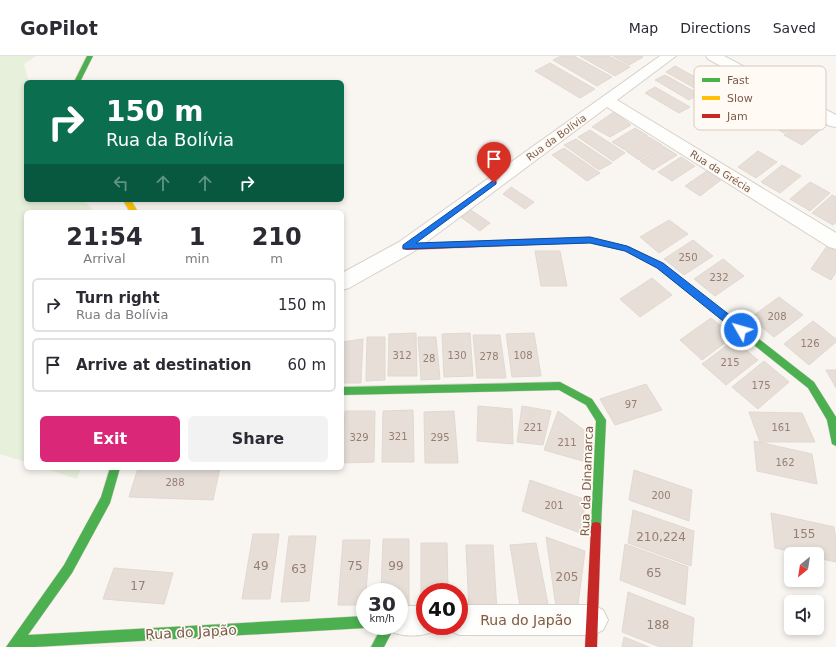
<!DOCTYPE html>
<html lang="en">
<head>
<meta charset="utf-8">
<style>
	:root { --surface:#fff; --page:#f2f2f3; --text:#2b2b33; --muted:#7c7c81; --line:#e1e1e2; --accent:#db2777 }
	body { margin:0; font-family:"DejaVu Sans",sans-serif; background:var(--page); color:var(--text); height:100vh; display:flex; flex-direction:column; font-size:15px; white-space:nowrap }
	* { box-sizing:border-box; margin:0 }
	p { font-size:13px; color:var(--muted) }
	.icon { flex:none; width:22px; height:22px; fill:none; stroke:currentColor; stroke-width:2; stroke-linecap:round; stroke-linejoin:round }
	.map { position:relative; flex:1; overflow:hidden }
	.drawer { position:absolute; left:24px; top:154px; width:320px; height:260px; display:flex; flex-direction:column; background:var(--surface); border-radius:6px; box-shadow:0 2px 6px #0003 }
	.drawer>* { flex:none }
	.top-card { position:absolute; left:24px; top:24px; width:320px; height:122px; border-radius:6px; box-shadow:0 2px 6px #0003; background:#0b6e4f; color:#fff; overflow:hidden }
	.needle { width:26px; rotate:210deg }
	.buttons { position:absolute; left:784px; top:491px; display:grid; gap:8px }
	.buttons a { display:grid; place-items:center; width:40px; height:40px; border-radius:6px; background:var(--surface); box-shadow:0 2px 6px #0003; font-size:20px }
	.speed { position:absolute; left:356px; top:527px; display:flex; gap:8px; font-size:20px; font-weight:700; text-align:center }
	.speed>* { display:grid; place-content:center; width:52px; height:52px; border-radius:50%; background:var(--surface); box-shadow:0 2px 6px #0003; line-height:1 }
	.speed small { font-size:10px; font-weight:400 }
	.speed .limit { border:6px solid #d22; background:#fff; color:#111 }
	.pin { position:absolute; display:grid; place-items:center; width:34px; height:34px; color:#fff; margin:-41px -17px; border-radius:50% 50% 50% 0; rotate:-45deg; box-shadow:0 0 4px #0007 }
	.pin .icon { rotate:45deg }
	.me { position:absolute; width:44px; margin:-22px; rotate:308deg; stroke-linejoin:round; filter:drop-shadow(0 0 3px #0008) }
	.turn { display:flex; align-items:center; gap:14px; height:84px; padding:0 16px; font-size:18px }
	.turn .icon { width:52px; height:52px; stroke-width:2.5 }
	.turn b { display:block; font-size:28px; line-height:34px }
	.lanes { display:flex; align-items:center; height:38px; padding:0 16px; background:#0003; justify-content:center; gap:20px; direction:ltr }
	.lanes .off { opacity:.35 }
	.eta { display:flex; justify-content:space-evenly; align-items:center; height:68px; text-align:center }
	.eta b { font-size:24px; font-weight:800; line-height:28px }
	.action { display:flex; gap:8px; margin-top:auto; padding:8px 16px }
	.action a { flex:1; height:46px; border-radius:6px; background:var(--accent); color:#fff; font-size:16px; font-weight:800; line-height:46px; text-align:center }
	.action a+a { background:var(--page); color:var(--text) }
	ul { padding:0; list-style:none }
	li { display:flex; align-items:center; gap:12px; height:54px; margin:0 8px 6px; padding:0 8px; border:2px solid var(--line); border-radius:6px }
	li div { flex:1 }
	li b { display:block; font-size:15px }
	li em { font-style:normal }
	header { display:flex; align-items:center; gap:24px; box-sizing:border-box; height:56px; padding:0 20px; background:var(--surface); border-bottom:1px solid var(--line) }
	header strong { font-size:19px }
	nav { display:flex; gap:22px; margin-inline-start:auto; font-size:14px }
	.map>svg:first-child { display:block }
	.green { fill:#e7f0db }
	.building { fill:#e6ded7; stroke:#e2d8d2 }
	.lines { fill:none; stroke-linecap:round; stroke-linejoin:round }
	.street-casing { stroke:#d7d1cb; stroke-width:2 }
	.fast-casing { stroke:#d9d2cb; stroke-width:1 }
	.slow-casing { stroke:#d9d2cb; stroke-width:1 }
	.jam-casing { stroke:#d9d2cb; stroke-width:1 }
	.street { fill:#fefefd; fill-rule:evenodd }
	.fast { fill:#4caf50; fill-rule:evenodd }
	.slow { fill:#ffc107; fill-rule:evenodd }
	.jam { fill:#c62828; fill-rule:evenodd }
	.route { fill:#1a73e8; stroke:#114b97 }
	.labels { text-anchor:middle; stroke-width:3.5; stroke-linejoin:round; paint-order:stroke }
	.far-street-label { font-size:10px; fill:#7a5c4d; stroke:#fffaf3 }
	.number-label { font-size:10px; fill:#977e72 }
	.street-label { font-size:12px; fill:#7a5c4d; stroke:#fffaf3 }
	.near-number-label { font-size:12px; fill:#977e72 }
	.near-street-label { font-size:14px; fill:#7a5c4d; stroke:#fffaf3 }
	.key { fill:#fffaf3; stroke:#d7cbc1; stroke-width:1 }
	.key-label { font-size:11px; fill:#7a5c4d }
</style>
</head>
<body>
<header>
<strong>GoPilot</strong>
<nav><a>Map</a><a>Directions</a><a>Saved</a></nav>
</header>
<div class="map">
<svg width="836" height="591" viewBox="0 0 836 591">
	<rect width="100%" height="100%" fill="#f9f5f0"/>
	<path class="green" d="M0 0H36L24 8 29 26H26V144H84L94 156H26V406L0 398Z
		M44 412H81L77 423Z"/>
	<path class="building" d="M561 0H574L612 21 597 30 553 4Z
		M580 0H609L630 11 615 20Z
		M613 0H642L643 1 629 9Z
		M550 7 595 33 580 42 535 15Z
		M675 10 708 28 698 34 666 16Z
		M665 19 699 38 689 44 655 24Z
		M655 31 690 51 679 57 645 37Z
		M785 53 803 62 784 77 767 67Z
		M614 56 631 69 610 81 592 71Z
		M802 65 820 74 802 89 784 79Z
		M635 72 648 80 625 94 612 86Z
		M590 74 625 97 613 105 578 81Z
		M649 81 662 89 639 104 626 95Z
		M576 83 612 107 599 114 564 89Z
		M663 90 677 99 653 114 640 105Z
		M564 92 600 117 587 125 552 99Z
		M758 95 777 106 756 122 738 111Z
		M681 101 695 110 672 125 658 116Z
		M782 109 801 120 780 137 761 126Z
		M708 114 722 123 700 140 685 130Z
		M810 126 830 137 810 155 790 143Z
		M511 131 534 146 525 153 503 138Z
		M832 139 836 141V166L833 169 812 157Z
		M468 152 490 167 480 175 458 159Z
		M669 164 688 178 659 197 640 181Z
		M693 184 713 200 684 219 664 203Z
		M827 190 836 195V216L831 224 811 213Z
		M535 195H560L567 230H541Z
		M723 203 744 220 715 240 694 223Z
		M652 222 672 239 640 261 620 243Z
		M779 241 803 259 774 281 750 262Z
		M711 262 734 280 702 304 680 284Z
		M813 265 836 283V286L809 309 784 288Z
		M416 277 417 320H388L389 278Z
		M470 277 473 320 444 321 442 278Z
		M534 277 541 320 512 321 506 278Z
		M473 279H500L506 322H477Z
		M367 281H385V324L366 325Z
		M418 281H436L440 323 421 324Z
		M363 283 361 327H342V286Z
		M734 284 758 304 726 329 702 308Z
		M764 305 789 326 758 353 732 331Z
		M826 314H836V332Z
		M646 328 662 354 615 369 600 343Z
		M478 350 512 353 513 388 477 385Z
		M522 350 551 355 543 389 517 386Z
		M413 354 414 406H382L383 355Z
		M345 355H375L374 406 342 407Z
		M454 355 458 407H425L424 356Z
		M558 355 588 377 583 405 544 394Z
		M749 356 802 357 815 386H760Z
		M754 385 812 398 817 428 757 415Z
		M138 412H220L213 444 129 441Z
		M634 414 692 434 689 465 629 444Z
		M530 424 586 444 580 477 522 455Z
		M633 454 694 475 691 510 628 487Z
		M771 457 834 471 836 484V506L817 502V498H801L775 492Z
		M253 478H279L270 543H242Z
		M289 480H316L309 545 281 546Z
		M546 481 585 495 578 548 556 551Z
		M383 483H409V549H399V536H381Z
		M343 484H370L365 549H338Z
		M421 487H447L448 536H425V553H421Z
		M536 487 549 553 521 556 510 489Z
		M625 488 688 511 685 549 620 524Z
		M466 489H493L497 556 469 555Z
		M114 512 173 517 164 548 103 543Z
		M628 536 694 562 692 591H660L622 576Z
		M624 581 649 591H622Z"/>
	<g class="lines">
		<g class="street-casing">
			<path id="street" d="M660 0H676L617 44 836 177V193L829 191 607 51 413 196 349 232 342 234V217L399 186Z
				M706 0H724L836 59V71L830 70 708 3Z
				M459 549H593L603 554 608 564 603 574 593 579H459L449 574 447 570H459Z
				M399 550H425V570H437L435 575C420 581 404 581 389 575L387 570H399Z"/>
		</g>
		<g class="fast-casing">
			<path id="fast" d="M87 0H93L80 26H74Z
				M590 181 630 191 663 208 814 326 836 361V390L832 388 827 364 808 332 657 212 625 195 590 187 531 189 527 186 531 183Z
				M560 326 592 343 606 364 601 471 600 475 596 476 592 475 591 471 596 365 586 349 559 334 342 339V331Z
				M110 412H120L110 447 72 517 28 579 365 560V570H369L365 572 35 591H6L64 509 101 441Z
				M382 570H395L384 591H371Z"/>
		</g>
		<g class="slow-casing">
			<path id="slow" d="M123 144H131L138 156H130Z"/>
		</g>
		<g class="jam-casing">
			<path id="jam" d="M531 183 535 186 531 189 406 194 402 191 406 188Z
				M596 466 600 467 601 471 597 591H585L591 471 592 467Z"/>
		</g>
		<use href="#street" class="street"/>
		<use href="#fast" class="fast"/>
		<use href="#slow" class="slow"/>
		<use href="#jam" class="jam"/>
	</g>
	<path class="route" d="M494 124 496 125V128L416 187 590 181 627 190 663 207 745 271 746 274 745 277H738L657 212 625 195 590 187 403 193V189Z"/>
	<g class="labels">
		<g class="far-street-label">
			<text transform="translate(556 81) rotate(-36)" y="4">Rua da Bolívia</text>
			<text transform="translate(721 115) rotate(32)" y="4">Rua da Grécia</text>
		</g>
		<g class="number-label">
			<text x="688" y="205">250</text>
			<text x="719" y="225">232</text>
			<text x="777" y="264">208</text>
			<text x="810" y="291">126</text>
			<text x="402" y="303">312</text>
			<text x="457" y="303">130</text>
			<text x="523" y="303">108</text>
			<text x="489" y="304">278</text>
			<text x="429" y="306">28</text>
			<text x="730" y="310">215</text>
			<text x="761" y="333">175</text>
			<text x="631" y="352">97</text>
			<text x="533" y="375">221</text>
			<text x="781" y="375">161</text>
			<text x="398" y="384">321</text>
			<text x="359" y="385">329</text>
			<text x="440" y="385">295</text>
			<text x="567" y="390">211</text>
			<text x="785" y="410">162</text>
			<text x="175" y="430">288</text>
			<text x="661" y="443">200</text>
			<text x="554" y="453">201</text>
		</g>
		<g class="street-label">
			<text transform="translate(587 425) rotate(-88)" y="4">Rua da Dinamarca</text>
		</g>
		<g class="near-number-label">
			<text x="804" y="482">155</text>
			<text x="661" y="485">210,224</text>
			<text x="261" y="514">49</text>
			<text x="355" y="514">75</text>
			<text x="396" y="514">99</text>
			<text x="299" y="517">63</text>
			<text x="654" y="521">65</text>
			<text x="567" y="525">205</text>
			<text x="138" y="534">17</text>
			<text x="658" y="573">188</text>
		</g>
		<g class="near-street-label">
			<text x="526" y="569">Rua do Japão</text>
			<text transform="translate(191 576) rotate(-3)" y="5">Rua do Japão</text>
		</g>
	</g>
	<rect x="694" y="10" width="132" height="64" rx="6" class="key"/>
	<rect x="702" y="22" width="18" height="4" fill="#4caf50"/>
	<rect x="702" y="40" width="18" height="4" fill="#ffc107"/>
	<rect x="702" y="58" width="18" height="4" fill="#c62828"/>
	<g class="key-label">
		<text x="727" y="28">Fast</text>
		<text x="727" y="46">Slow</text>
		<text x="727" y="64">Jam</text>
	</g>
</svg>
<div class="buttons">
<a><svg class="needle" viewBox="-14 -14 28 28"><path d="M0-13l5 13h-10z" fill="#e53935"/><path d="M0 13l5-13h-10z" fill="#7c7c81"/></svg></a>
<a><svg class="icon" aria-label="sound" viewBox="0 0 24 24"><path d="M4 9h4l5-4v14l-5-4H4zM17 9q2 3 0 6"/></svg></a>
</div>
<div class="speed"><div>30<small>km/h</small></div><div class="limit">40</div></div>
<div class="pin" style="left:494px;top:127px;background:#d93025"><svg class="icon" aria-label="arrive" viewBox="0 0 24 24"><path d="M6 21V4h12l-3 4 3 4H6"/></svg></div>
<svg class="me" style="left:741px;top:274px" viewBox="-20 -20 40 40"><circle r="17" fill="#1a73e8" stroke="#fff" stroke-width="3"/><path d="M0-11L8 9 0 5-8 9z" fill="#fff"/></svg>
<div class="top-card">
<div class="turn"><svg class="icon" aria-label="right" viewBox="0 0 24 24"><path d="M7 20v-9h11M14 6l5 5-5 5"/></svg><div><b>150 m</b>Rua da Bolívia</div></div>
<div class="lanes"><svg class="icon off" aria-label="left" viewBox="0 0 24 24"><path d="M17 20v-9H6M10 6l-5 5 5 5"/></svg><svg class="icon off" aria-label="ahead" viewBox="0 0 24 24"><path d="M12 20V5M6 11l6-6 6 6"/></svg><svg class="icon off" aria-label="ahead" viewBox="0 0 24 24"><path d="M12 20V5M6 11l6-6 6 6"/></svg><svg class="icon" aria-label="right" viewBox="0 0 24 24"><path d="M7 20v-9h11M14 6l5 5-5 5"/></svg></div>
</div>
<section class="drawer">
<div class="eta">
<div><b>21:54</b><p>Arrival</p></div>
<div><b>1</b><p>min</p></div>
<div><b>210</b><p>m</p></div>
</div>
<ul>
<li><svg class="icon" aria-label="right" viewBox="0 0 24 24"><path d="M7 20v-9h11M14 6l5 5-5 5"/></svg><div><b>Turn right</b><p>Rua da Bolívia</p></div><em>150 m</em></li>
<li><svg class="icon" aria-label="arrive" viewBox="0 0 24 24"><path d="M6 21V4h12l-3 4 3 4H6"/></svg><div><b>Arrive at destination</b></div><em>60 m</em></li>
</ul>
<div class="action"><a>Exit</a><a>Share</a></div>
</section>
</div>
</body>
</html>
